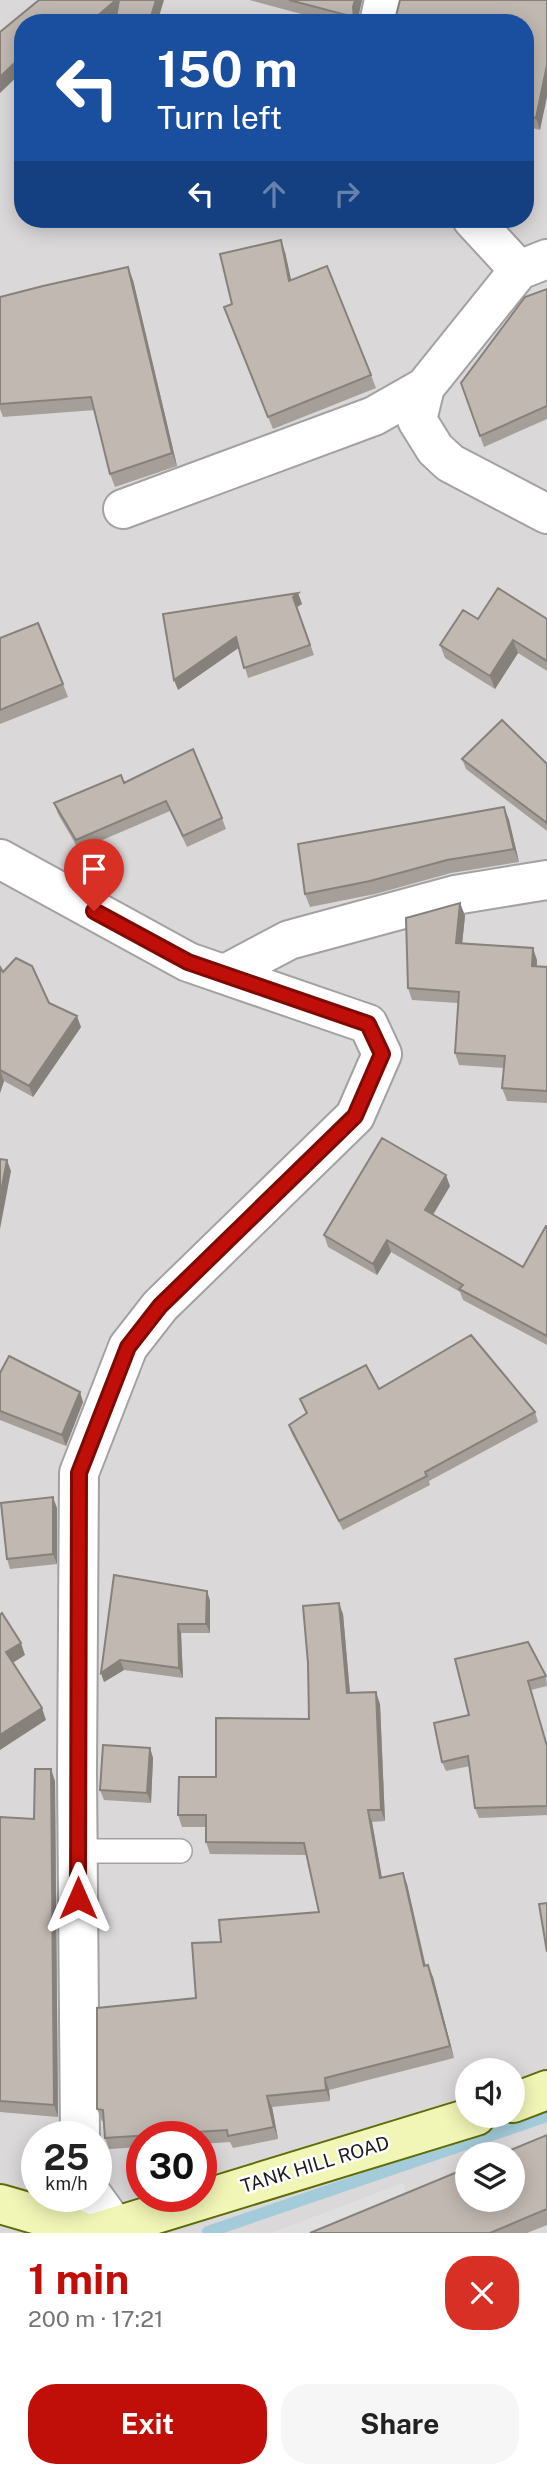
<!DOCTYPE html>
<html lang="en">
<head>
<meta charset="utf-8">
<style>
	:root { --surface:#fff; --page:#f6f6f6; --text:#222; --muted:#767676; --accent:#bf0f08 }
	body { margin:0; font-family:"Public Sans",sans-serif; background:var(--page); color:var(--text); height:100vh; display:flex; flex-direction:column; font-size:26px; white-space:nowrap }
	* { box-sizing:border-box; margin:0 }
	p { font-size:23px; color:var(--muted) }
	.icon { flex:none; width:38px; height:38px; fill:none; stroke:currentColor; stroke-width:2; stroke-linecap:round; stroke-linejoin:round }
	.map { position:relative; height:2233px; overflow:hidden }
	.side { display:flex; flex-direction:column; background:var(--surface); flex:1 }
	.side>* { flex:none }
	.banner { position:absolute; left:14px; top:14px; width:520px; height:214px; border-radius:28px; box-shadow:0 4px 18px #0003; background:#1a4fa0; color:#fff; overflow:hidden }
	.controls { position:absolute; left:455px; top:2058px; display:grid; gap:14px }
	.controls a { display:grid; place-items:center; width:70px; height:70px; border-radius:50%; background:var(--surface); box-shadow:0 4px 18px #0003; font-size:35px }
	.speed { position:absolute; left:21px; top:2121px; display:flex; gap:14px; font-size:35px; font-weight:700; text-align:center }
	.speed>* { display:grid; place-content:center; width:91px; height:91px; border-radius:50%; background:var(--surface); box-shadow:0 4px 18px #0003; line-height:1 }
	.speed small { font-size:18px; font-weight:400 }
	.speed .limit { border:10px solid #d22; background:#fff; color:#111 }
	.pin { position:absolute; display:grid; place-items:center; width:60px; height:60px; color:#fff; margin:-72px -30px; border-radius:50% 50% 50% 0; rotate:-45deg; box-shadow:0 0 7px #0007 }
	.pin .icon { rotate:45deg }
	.me { position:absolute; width:77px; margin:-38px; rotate:0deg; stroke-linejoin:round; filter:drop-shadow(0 0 5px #0008) }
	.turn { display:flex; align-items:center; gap:24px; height:147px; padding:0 28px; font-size:32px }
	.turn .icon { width:91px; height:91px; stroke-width:2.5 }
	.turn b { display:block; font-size:49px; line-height:60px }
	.lanes { display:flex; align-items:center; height:66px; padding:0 28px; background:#0003; justify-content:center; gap:35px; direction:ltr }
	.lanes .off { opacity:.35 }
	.round { display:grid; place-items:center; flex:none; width:74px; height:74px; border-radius:28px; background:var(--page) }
	.summary { display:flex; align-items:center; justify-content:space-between; height:119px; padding:0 28px }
	h1 { font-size:42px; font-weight:700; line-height:52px; color:var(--accent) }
	.action { display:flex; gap:14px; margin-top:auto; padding:14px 28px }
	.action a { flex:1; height:80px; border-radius:28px; background:var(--accent); color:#fff; font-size:28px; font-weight:700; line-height:80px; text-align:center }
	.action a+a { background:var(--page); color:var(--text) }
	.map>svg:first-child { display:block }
	.residential { fill:#dad8d8; fill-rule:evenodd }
	.parking { fill:#dfdfdf }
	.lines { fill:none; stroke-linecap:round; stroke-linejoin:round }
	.stream { stroke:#a3cbd9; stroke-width:12 }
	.lane-casing { stroke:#a2a2a2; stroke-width:26 }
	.street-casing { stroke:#a2a2a2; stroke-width:42 }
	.secondary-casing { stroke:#5e6c09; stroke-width:42 }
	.lane { stroke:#fff; stroke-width:23 }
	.street { stroke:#fff; stroke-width:38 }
	.secondary { stroke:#f1f6b6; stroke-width:38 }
	.wall { fill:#a69e98 }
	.shaded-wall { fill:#87817c }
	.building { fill:#c1b8b1; stroke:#87817c; stroke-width:2 }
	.route-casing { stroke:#7c0a05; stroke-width:18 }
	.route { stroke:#bf0f08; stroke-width:12 }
	.labels { text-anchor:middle; stroke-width:5; stroke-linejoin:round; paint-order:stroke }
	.street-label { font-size:19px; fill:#1b1b1b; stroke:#fff }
</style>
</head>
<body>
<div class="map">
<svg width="547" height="2233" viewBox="0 0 547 2233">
	<rect width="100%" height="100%" fill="#ede9e1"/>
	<path class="residential" d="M0 0H547V2233H0ZM23 23H525V219H23ZM467 2070H513V2116H467ZM37 2137H96V2196H37ZM142 2137H201V2196H142ZM467 2154H513V2200H467Z"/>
	<path class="parking" d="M403 2183 410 2203 330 2233H271Z"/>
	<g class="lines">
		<path class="stream" d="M208 2232 547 2116"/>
		<g class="lane-casing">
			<path id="lane" d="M77 1851H180"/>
		</g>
		<g class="street-casing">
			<path id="street" d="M379 23 384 0
				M472 219 519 270
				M425 387 417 420 435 449 450 463 547 514
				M123 509 374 416 425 387 519 270 547 259
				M0 859 188 962 368 1024 382 1054 355 1116 160 1306 128 1347 79 1473 77 1772 80 2137
				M225 974 289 940 455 895 547 880
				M93 2196 114 2225"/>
		</g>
		<g class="secondary-casing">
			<path id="secondary" d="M513 2103 547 2090
				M0 2204 45 2217 86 2233
				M94 2233 476 2116"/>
		</g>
		<use href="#lane" class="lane"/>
		<use href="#street" class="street"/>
		<use href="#secondary" class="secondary"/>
	</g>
	<path class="wall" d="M249 0H362L358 18V23H335Z
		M547 0 540 130 525 126V23L396 16Z
		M285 252 291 280 371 375 376 388 273 429 228 319 232 304Z
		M133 280 177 466 115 487 110 474 95 410 3 417 0 409V297Z
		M547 289V419L484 447 461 383Z
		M298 593 302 604 297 607 314 655 248 678 239 647 178 690Z
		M478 619H547V671L518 653 495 689 445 658 440 645Z
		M0 638 63 684 68 697 0 724Z
		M462 759 547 764V831L466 769Z
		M124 783 222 818 226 829 187 847 170 811 79 850 58 814 54 803Z
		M504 807 509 820 519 862 451 873 375 894 310 907 305 894Z
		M460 903 465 916 462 943 537 960V967H547V1103L507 1101 502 1088 504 1068 459 1065 455 1053 458 1003 412 1000 408 988Z
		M0 967 3 972 49 1003 81 1027 33 1097 4 1081 0 1093Z
		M450 1186 433 1215 523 1267 547 1226V1345L463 1300 460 1292 391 1252 377 1275 328 1247 324 1235Z
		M0 1373 83 1402 66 1446 0 1420Z
		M379 1389 535 1412 538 1422 429 1481 430 1485 343 1530 292 1434 289 1425 306 1414 300 1399Z
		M57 1508V1564L10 1569 7 1559Z
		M210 1600V1633H181L183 1678 124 1670 104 1682 101 1673Z
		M343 1614 350 1693 380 1704 385 1821 372 1822 382 1878 407 1884 426 1966 433 1977 454 2058 329 2090 330 2101 272 2107 278 2139 233 2148 230 2142 201 2144V2137H142V2147L109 2149 105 2138 103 2121H102L97 2109 196 1998 221 1942 319 1912 306 1855 210 1854 206 1842V1827H182L178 1815 216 1777 309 1719Z
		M455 1659 546 1676 547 1686 531 1690 547 1744V1815L479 1818 475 1808 470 1766 446 1771 442 1762 469 1715Z
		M150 1748 153 1758 151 1803 104 1800 100 1790Z
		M55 1781 58 2117 0 2112V1817L34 1819Z
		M547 2135V2225L527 2233H310Z"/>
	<path class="shaded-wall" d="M116 0H121L124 8 107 23H89Z
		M156 0H164L157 23H149Z
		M355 0H362L358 18V23H356L354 17 353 7Z
		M23 55V71L0 93V77Z
		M547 65V97L540 130 536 118Z
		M281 240 285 252 294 293 289 281Z
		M128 267 133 280 177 466 172 453Z
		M298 593 302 604 297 607 314 655 293 597Z
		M236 637 240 647 178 690 174 680Z
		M513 640 518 653 495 689 490 676Z
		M504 807 509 820 519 862 514 849Z
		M460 903 465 916 461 955 456 943Z
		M533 948 537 960 536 979 532 966Z
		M77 1016 81 1027 33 1097 29 1086Z
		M0 1070 4 1081 0 1093Z
		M7 1160 11 1171 0 1229V1197Z
		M446 1175 450 1186 429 1221 425 1210Z
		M387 1240 391 1252 377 1275 373 1264Z
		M80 1392 83 1402 66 1446 62 1435Z
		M53 1497 57 1508V1564L53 1554Z
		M207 1591 210 1600V1633L206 1624Z
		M339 1603 343 1614 351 1705 347 1693Z
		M178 1624 181 1633 183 1678 179 1668Z
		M21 1643 25 1655 11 1664 6 1652Z
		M120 1660 124 1670 104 1682 101 1673Z
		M376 1692 380 1704 385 1821 381 1810Z
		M42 1708 46 1720 0 1750V1735Z
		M150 1748 153 1758 151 1803 147 1793Z
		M51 1769 55 1781 58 2117 54 2105Z
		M368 1810 372 1822 384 1890 380 1878Z
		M403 1873 407 1884 428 1978 424 1966Z
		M428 1965 433 1977 454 2058 450 2046Z
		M325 2078 329 2090 330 2101 326 2090Z
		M267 2096 272 2107 278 2139 274 2127Z"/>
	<path class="building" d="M39 0H116L89 23H23V55L0 77V32Z
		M119 0H156L149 23H115Z
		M289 0H355L353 7 354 17Z
		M400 0H547V65L536 118 525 116V23H392L396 16Z
		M281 240 289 281 327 266 371 375 268 417 224 307 232 304 220 254Z
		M128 267 172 453 110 474 91 397 0 404V297L43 286Z
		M547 289V406L480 436 461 383 525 297Z
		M498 588 547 619V661L513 640 490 676 440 645 463 610 478 619Z
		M298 593 293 597 310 645 244 668 236 637 174 680 163 614Z
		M38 623 63 684 0 710V638Z
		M502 720 547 764V823L462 759Z
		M193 749 222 818 183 836 166 801 76 840 54 803 121 775 124 783Z
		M504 807 514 849 447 860 370 881 305 894 298 844Z
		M460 903 456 943 533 948 532 966 547 967V1091L502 1088 505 1056 455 1053 459 992 408 988 406 918Z
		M16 958 32 966 49 1003 77 1016 29 1086 0 1070V967L3 972Z
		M382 1138 446 1175 425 1210 523 1267 546 1226H547V1336L459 1289 463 1285 387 1240 373 1264 324 1235Z
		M0 1159 7 1160 0 1197Z
		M471 1335 535 1412 425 1472 427 1476 339 1521 289 1425 307 1413 300 1399 366 1365 379 1389Z
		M9 1356 80 1392 62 1435 0 1411V1373Z
		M53 1497V1554L7 1559 1 1503Z
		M114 1575 207 1591 206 1624H178L179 1668 120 1660 101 1673Z
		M339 1603 347 1693 376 1692 381 1810H368L380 1878 403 1873 424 1966 428 1965 450 2046 325 2078 326 2090 267 2096 274 2127 228 2136 227 2130 105 2138 103 2110 97 2109V2008L196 1998 192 1943 221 1942 219 1920 319 1912 304 1843 206 1842V1815H178L179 1777H216V1718L309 1719 308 1663 303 1606Z
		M2 1613 21 1643 6 1652 42 1708 0 1735V1615Z
		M528 1642 546 1676 528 1681 547 1746V1806L475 1808 468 1756 442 1762 434 1723 469 1715 455 1659Z
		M103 1745 150 1748 147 1793 100 1790Z
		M35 1769H51L54 2105 0 2101V1817L34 1819Z
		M547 1903V1952L539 1904Z
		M547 2135V2209L490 2233H310L467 2168V2200H513V2154H501Z"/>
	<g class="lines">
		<g class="route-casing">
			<path id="route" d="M78 1898 79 1473 128 1347 160 1306 355 1116 382 1054 368 1024 188 962 94 911"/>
		</g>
		<use href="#route" class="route"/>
	</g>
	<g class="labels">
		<g class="street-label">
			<text transform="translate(315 2164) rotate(-17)" y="7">TANK HILL ROAD</text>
		</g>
	</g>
</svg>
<div class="controls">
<a><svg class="icon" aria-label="sound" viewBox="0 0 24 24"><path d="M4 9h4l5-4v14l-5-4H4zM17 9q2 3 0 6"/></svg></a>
<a><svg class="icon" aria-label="layers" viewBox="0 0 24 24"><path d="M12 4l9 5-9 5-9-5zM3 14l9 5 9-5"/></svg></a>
</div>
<div class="speed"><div>25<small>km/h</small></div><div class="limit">30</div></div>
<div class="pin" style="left:94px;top:911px;background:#d93025"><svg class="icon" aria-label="arrive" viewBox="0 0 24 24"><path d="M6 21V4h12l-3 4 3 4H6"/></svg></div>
<svg class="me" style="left:78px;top:1898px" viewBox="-20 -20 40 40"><path d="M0-17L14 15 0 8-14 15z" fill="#bf0f08" stroke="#fff" stroke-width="4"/></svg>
<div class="banner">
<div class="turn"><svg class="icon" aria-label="left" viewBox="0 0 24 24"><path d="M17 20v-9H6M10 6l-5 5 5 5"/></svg><div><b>150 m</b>Turn left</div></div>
<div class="lanes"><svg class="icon" aria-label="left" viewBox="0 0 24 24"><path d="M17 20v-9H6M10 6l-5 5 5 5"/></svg><svg class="icon off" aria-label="ahead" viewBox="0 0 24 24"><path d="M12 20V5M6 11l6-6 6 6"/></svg><svg class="icon off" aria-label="right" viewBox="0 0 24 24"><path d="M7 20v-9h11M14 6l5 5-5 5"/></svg></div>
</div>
</div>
<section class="side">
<div class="summary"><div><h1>1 min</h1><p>200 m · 17:21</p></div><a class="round" style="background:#d93025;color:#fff"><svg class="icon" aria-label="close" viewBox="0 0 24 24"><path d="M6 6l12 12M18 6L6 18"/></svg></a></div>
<div class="action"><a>Exit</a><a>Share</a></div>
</section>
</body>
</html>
